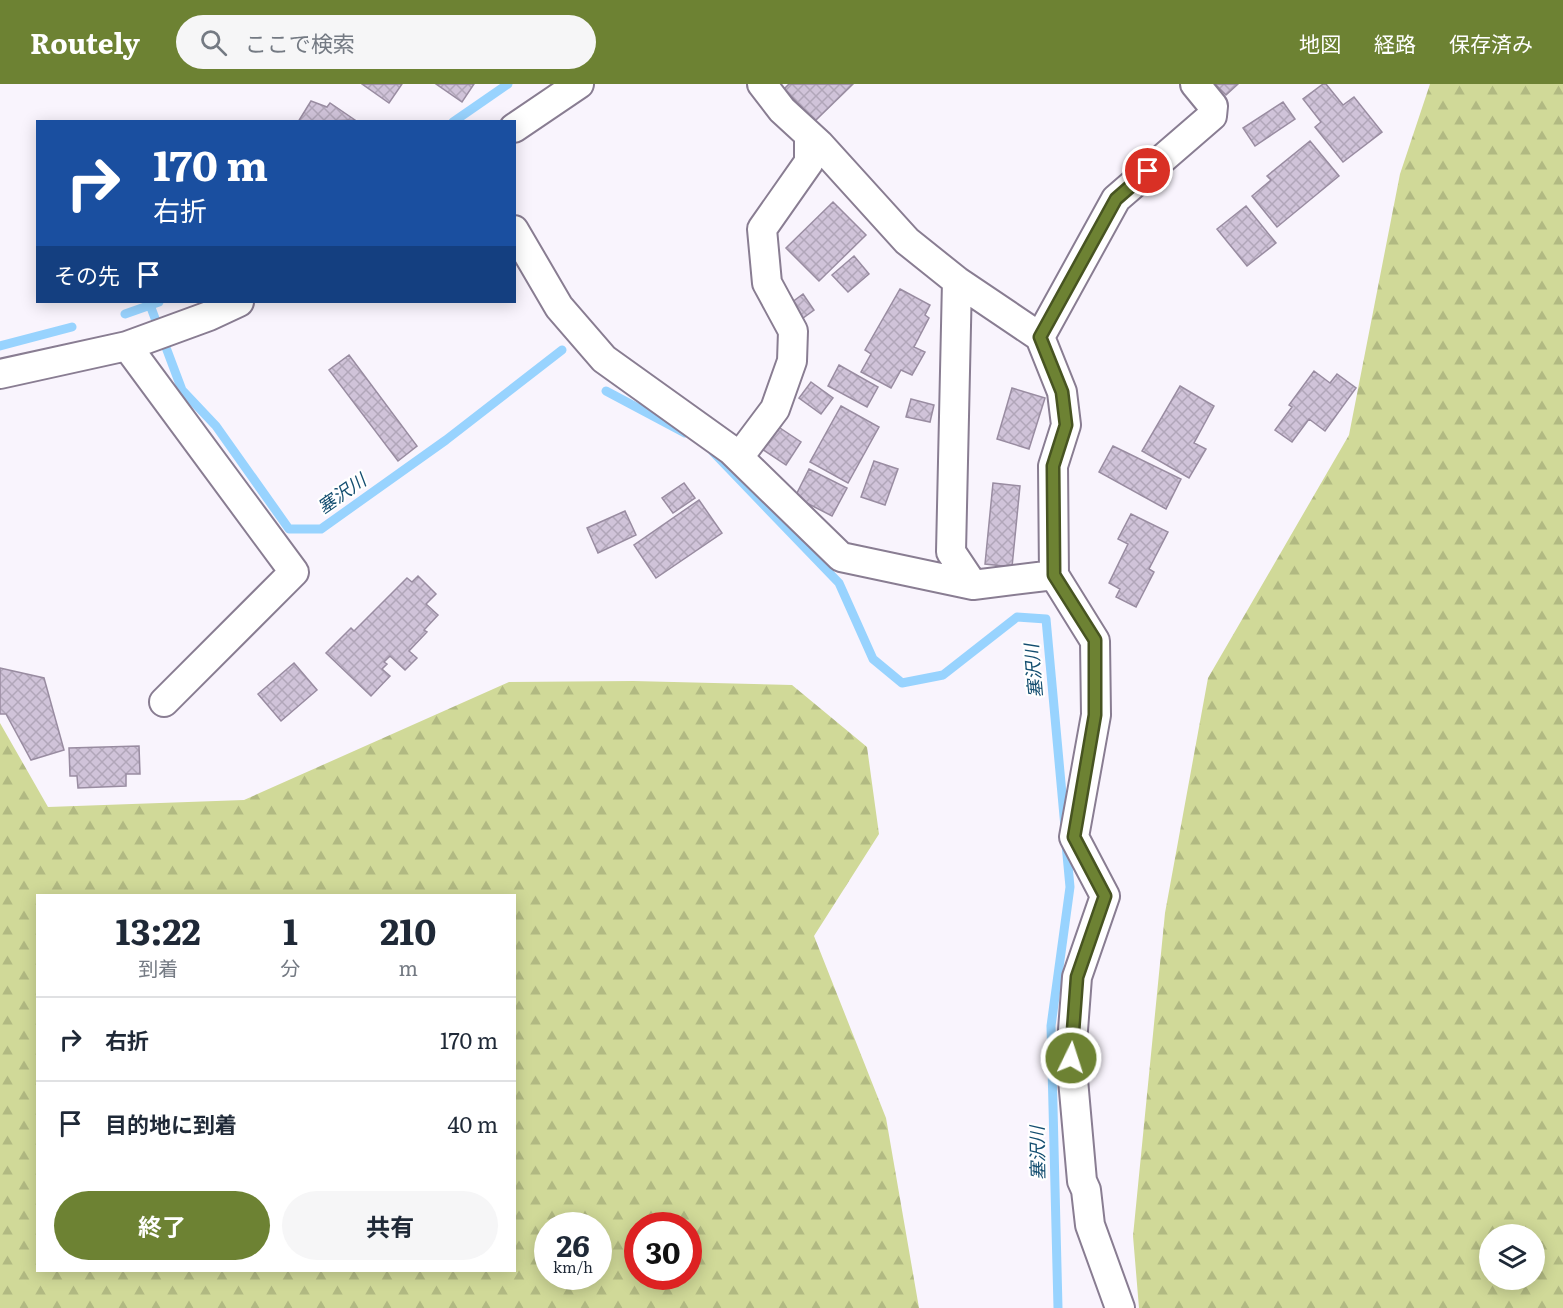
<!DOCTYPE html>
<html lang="ja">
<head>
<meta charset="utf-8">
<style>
	:root { --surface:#fff; --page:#f6f6f7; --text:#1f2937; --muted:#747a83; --line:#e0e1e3; --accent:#6d8233 }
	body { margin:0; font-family:Literata,"Noto Sans JP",serif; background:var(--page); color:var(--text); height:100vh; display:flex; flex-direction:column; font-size:22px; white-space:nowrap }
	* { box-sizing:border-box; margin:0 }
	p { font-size:20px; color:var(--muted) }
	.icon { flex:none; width:33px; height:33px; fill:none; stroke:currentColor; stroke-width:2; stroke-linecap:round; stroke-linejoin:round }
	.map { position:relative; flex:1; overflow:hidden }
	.panel { position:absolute; left:36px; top:810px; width:480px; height:378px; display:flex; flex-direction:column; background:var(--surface); border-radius:0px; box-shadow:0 3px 15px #0003 }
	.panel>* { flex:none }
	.hud { position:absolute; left:36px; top:36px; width:480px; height:183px; border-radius:0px; box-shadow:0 3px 15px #0003; background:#1a4fa0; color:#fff; overflow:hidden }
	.controls { position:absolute; left:1479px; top:1140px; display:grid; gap:12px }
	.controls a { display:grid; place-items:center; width:66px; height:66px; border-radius:50%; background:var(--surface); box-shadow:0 3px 15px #0003; font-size:30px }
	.speed { position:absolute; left:534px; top:1128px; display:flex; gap:12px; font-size:30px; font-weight:700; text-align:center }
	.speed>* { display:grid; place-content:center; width:78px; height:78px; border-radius:50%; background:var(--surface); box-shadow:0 3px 15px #0003; line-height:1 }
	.speed small { font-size:15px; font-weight:400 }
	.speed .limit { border:9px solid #d22; background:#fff; color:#111 }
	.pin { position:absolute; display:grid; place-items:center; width:51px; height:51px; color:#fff; margin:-26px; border:3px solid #fff; border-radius:50%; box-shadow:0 2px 6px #0007 }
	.me { position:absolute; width:66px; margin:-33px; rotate:4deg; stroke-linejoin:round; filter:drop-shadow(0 0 4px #0008) }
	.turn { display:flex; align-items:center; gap:21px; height:126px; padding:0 18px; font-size:27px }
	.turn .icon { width:78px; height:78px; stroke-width:2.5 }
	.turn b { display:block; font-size:42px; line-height:51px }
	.then { display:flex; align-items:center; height:57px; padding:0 18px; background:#0003; gap:12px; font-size:22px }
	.eta { display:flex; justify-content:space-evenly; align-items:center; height:102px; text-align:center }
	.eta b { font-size:36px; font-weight:700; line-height:42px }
	.cta { display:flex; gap:12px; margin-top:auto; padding:12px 18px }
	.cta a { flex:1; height:69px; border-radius:36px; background:var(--accent); color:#fff; font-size:24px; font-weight:700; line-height:69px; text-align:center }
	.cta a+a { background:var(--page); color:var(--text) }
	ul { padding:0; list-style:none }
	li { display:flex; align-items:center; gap:18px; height:84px; padding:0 18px; border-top:2px solid var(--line) }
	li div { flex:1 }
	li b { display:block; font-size:22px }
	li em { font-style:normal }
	header { display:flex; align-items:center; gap:36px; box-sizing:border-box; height:84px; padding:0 30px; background:var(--accent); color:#fff }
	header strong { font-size:28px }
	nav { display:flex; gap:33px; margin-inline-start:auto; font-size:21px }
	.search { width:420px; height:54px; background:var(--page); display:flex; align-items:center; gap:15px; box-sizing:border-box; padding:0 21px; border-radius:33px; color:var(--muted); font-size:22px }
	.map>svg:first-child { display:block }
	.forest { fill:url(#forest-firs); fill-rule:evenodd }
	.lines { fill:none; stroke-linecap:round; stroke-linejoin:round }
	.stream { stroke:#98d3fe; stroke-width:9 }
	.building { fill:url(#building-cross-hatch); stroke:#998ca1; stroke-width:1.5 }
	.street-casing { stroke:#897d92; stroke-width:32 }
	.street { stroke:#fff; stroke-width:28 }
	.route-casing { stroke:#475421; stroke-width:15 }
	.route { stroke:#6d8233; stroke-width:10 }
	.labels { text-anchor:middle; stroke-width:4.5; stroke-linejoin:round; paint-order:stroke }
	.water-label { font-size:18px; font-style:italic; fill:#144e70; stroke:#fff }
</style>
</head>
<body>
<header>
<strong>Routely</strong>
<div class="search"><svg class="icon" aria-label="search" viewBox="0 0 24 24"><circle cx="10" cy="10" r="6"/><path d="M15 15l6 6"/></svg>ここで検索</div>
<nav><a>地図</a><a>経路</a><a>保存済み</a></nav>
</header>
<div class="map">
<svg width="1563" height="1224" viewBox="0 0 1563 1224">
	<defs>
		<pattern id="forest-firs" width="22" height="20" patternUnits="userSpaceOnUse" patternTransform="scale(1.5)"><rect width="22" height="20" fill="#d0d998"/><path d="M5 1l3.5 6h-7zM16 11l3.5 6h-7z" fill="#b1b982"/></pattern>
		<pattern id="building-cross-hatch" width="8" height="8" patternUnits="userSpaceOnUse" patternTransform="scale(1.5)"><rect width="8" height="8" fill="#d0c3d9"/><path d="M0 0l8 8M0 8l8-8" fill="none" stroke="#b1a6b9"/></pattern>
	</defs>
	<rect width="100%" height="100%" fill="#f9f4fd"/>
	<path class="forest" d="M1430 0H1563V1224H1139L1133 1152 1165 829 1208 594 1349 351 1400 90ZM1490 1150H1534V1196H1490Z
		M633 597 792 601 867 663 879 750 814 852 886 1034 919 1224H0V639L48 723 244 716 509 598ZM38 812H514V1186H38ZM548 1142H598V1192H548ZM638 1142H688V1192H638Z"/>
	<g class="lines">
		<path class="stream" d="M453 38 508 0
			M150 221 182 306 216 342 289 445H321L446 356 562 266
			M125 230 159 218
			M0 262 72 243
			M606 307 685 349
			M713 368 839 499 873 575 902 599 943 591 1017 533 1046 535 1065 743
			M1058 1224 1051 942 1070 803 1066 760"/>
	</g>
	<path class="building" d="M362 0H402L389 19Z
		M436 0H474L462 18Z
		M789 0H853L815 37 784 5Z
		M1215 0H1238L1226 11Z
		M1323 0H1326L1343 21 1354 13 1382 48 1343 78 1315 43 1321 38 1303 15Z
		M311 17 327 23 330 19 355 36 298 38Z
		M1283 18 1295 35 1255 62 1243 44Z
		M1310 57 1339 92 1277 143 1252 112 1271 96 1267 92Z
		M833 118 866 151 819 197 786 164Z
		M1246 122 1276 159 1247 182 1217 145Z
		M854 172 869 190 848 208 832 191Z
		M900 205 930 221 925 231 929 234 914 263 925 268 912 291 901 286 891 304 861 288 871 270 865 266Z
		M803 210 814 226 799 237 787 222Z
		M349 271 417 362 398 377 329 286Z
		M839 281 878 303 867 323 828 302Z
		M1314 287 1330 299 1337 290 1356 304 1325 347 1309 335 1292 358 1275 346 1292 323 1289 321Z
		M811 298 833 314 821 330 799 314Z
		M1180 302 1214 322 1194 359 1206 365 1189 394 1142 367Z
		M1012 304 1045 314 1029 365 997 355Z
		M911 315 934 321 930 338 906 333Z
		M841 322 879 343 848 399 810 378Z
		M774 340 801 358 786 381 759 363Z
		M1113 362 1181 395 1166 425 1099 388Z
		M874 377 898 385 885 421 861 413Z
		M809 385 847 404 832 432 795 413Z
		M684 399 695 414 673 429 662 414Z
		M993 399 1020 402 1012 483 985 480Z
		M699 416 722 449 656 494 634 461Z
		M625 427 636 451 598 469 587 444Z
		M1131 430 1168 448 1149 485 1154 488 1136 523 1116 513 1120 505 1109 499 1128 460 1118 455Z
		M418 492 436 510 426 520 438 531 424 546 427 548 409 567 417 574 405 586 390 572 384 578 387 580 382 585 390 592 371 612 326 569 351 544 354 547 407 494 412 498Z
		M294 579 317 606 281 637 258 610Z
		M0 584 44 594 64 666 31 676 6 630H0Z
		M139 662 140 690H126V702L78 704 77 692H70L69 664Z"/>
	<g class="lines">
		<g class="street-casing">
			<path id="street" d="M762 0 782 26 819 60 907 157 957 197 1040 253 1062 308 1066 341 1053 382 1054 491
				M514 44 579 0
				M514 146 559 223 604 275 731 366 841 473 973 501 1054 491 1095 557 1096 631 1074 753 1105 812 1077 893 1071 973 1082 1097 1086 1106 1090 1141 1120 1224
				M957 197 951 468 973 501
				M1040 253 1116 115 1212 32 1213 22 1195 0
				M127 262 294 488 164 618
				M0 290 127 262 209 232 239 218
				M739 373 775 325 792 277 793 247 767 199 762 145 809 78V51"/>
		</g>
		<use href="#street" class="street"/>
	</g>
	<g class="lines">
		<g class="route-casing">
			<path id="route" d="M1071 974 1077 893 1105 812 1074 753 1095 631V556L1054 491 1053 382 1066 341 1062 308 1040 253 1116 115 1148 87"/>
		</g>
		<use href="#route" class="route"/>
	</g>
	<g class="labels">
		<g class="water-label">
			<text transform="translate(342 410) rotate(-35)" y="6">塞沢川</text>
			<text transform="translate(1034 587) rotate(-95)" y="6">塞沢川</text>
			<text transform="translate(1038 1069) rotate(-91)" y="6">塞沢川</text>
		</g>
	</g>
</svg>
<div class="controls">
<a><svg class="icon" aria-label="layers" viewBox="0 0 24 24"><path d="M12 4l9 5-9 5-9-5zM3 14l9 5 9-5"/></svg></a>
</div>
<div class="speed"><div>26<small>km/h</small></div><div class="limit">30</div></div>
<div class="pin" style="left:1148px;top:87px;background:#d93025"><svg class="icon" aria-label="arrive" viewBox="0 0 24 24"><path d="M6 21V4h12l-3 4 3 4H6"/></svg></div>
<svg class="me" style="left:1071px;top:974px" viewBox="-20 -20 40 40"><circle r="17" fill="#6d8233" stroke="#fff" stroke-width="3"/><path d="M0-11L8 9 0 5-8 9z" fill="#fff"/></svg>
<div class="hud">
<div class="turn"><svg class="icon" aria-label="right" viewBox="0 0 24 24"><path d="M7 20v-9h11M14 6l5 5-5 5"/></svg><div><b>170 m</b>右折</div></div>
<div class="then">その先<svg class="icon" aria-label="arrive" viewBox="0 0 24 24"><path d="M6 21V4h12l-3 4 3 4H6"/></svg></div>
</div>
<section class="panel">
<div class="eta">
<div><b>13:22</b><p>到着</p></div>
<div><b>1</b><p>分</p></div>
<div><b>210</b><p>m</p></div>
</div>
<ul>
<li><svg class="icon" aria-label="right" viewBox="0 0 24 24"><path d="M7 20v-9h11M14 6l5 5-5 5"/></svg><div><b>右折</b></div><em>170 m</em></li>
<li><svg class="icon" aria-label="arrive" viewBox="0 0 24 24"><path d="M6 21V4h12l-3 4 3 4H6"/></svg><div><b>目的地に到着</b></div><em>40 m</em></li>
</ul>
<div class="cta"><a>終了</a><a>共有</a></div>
</section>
</div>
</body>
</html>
